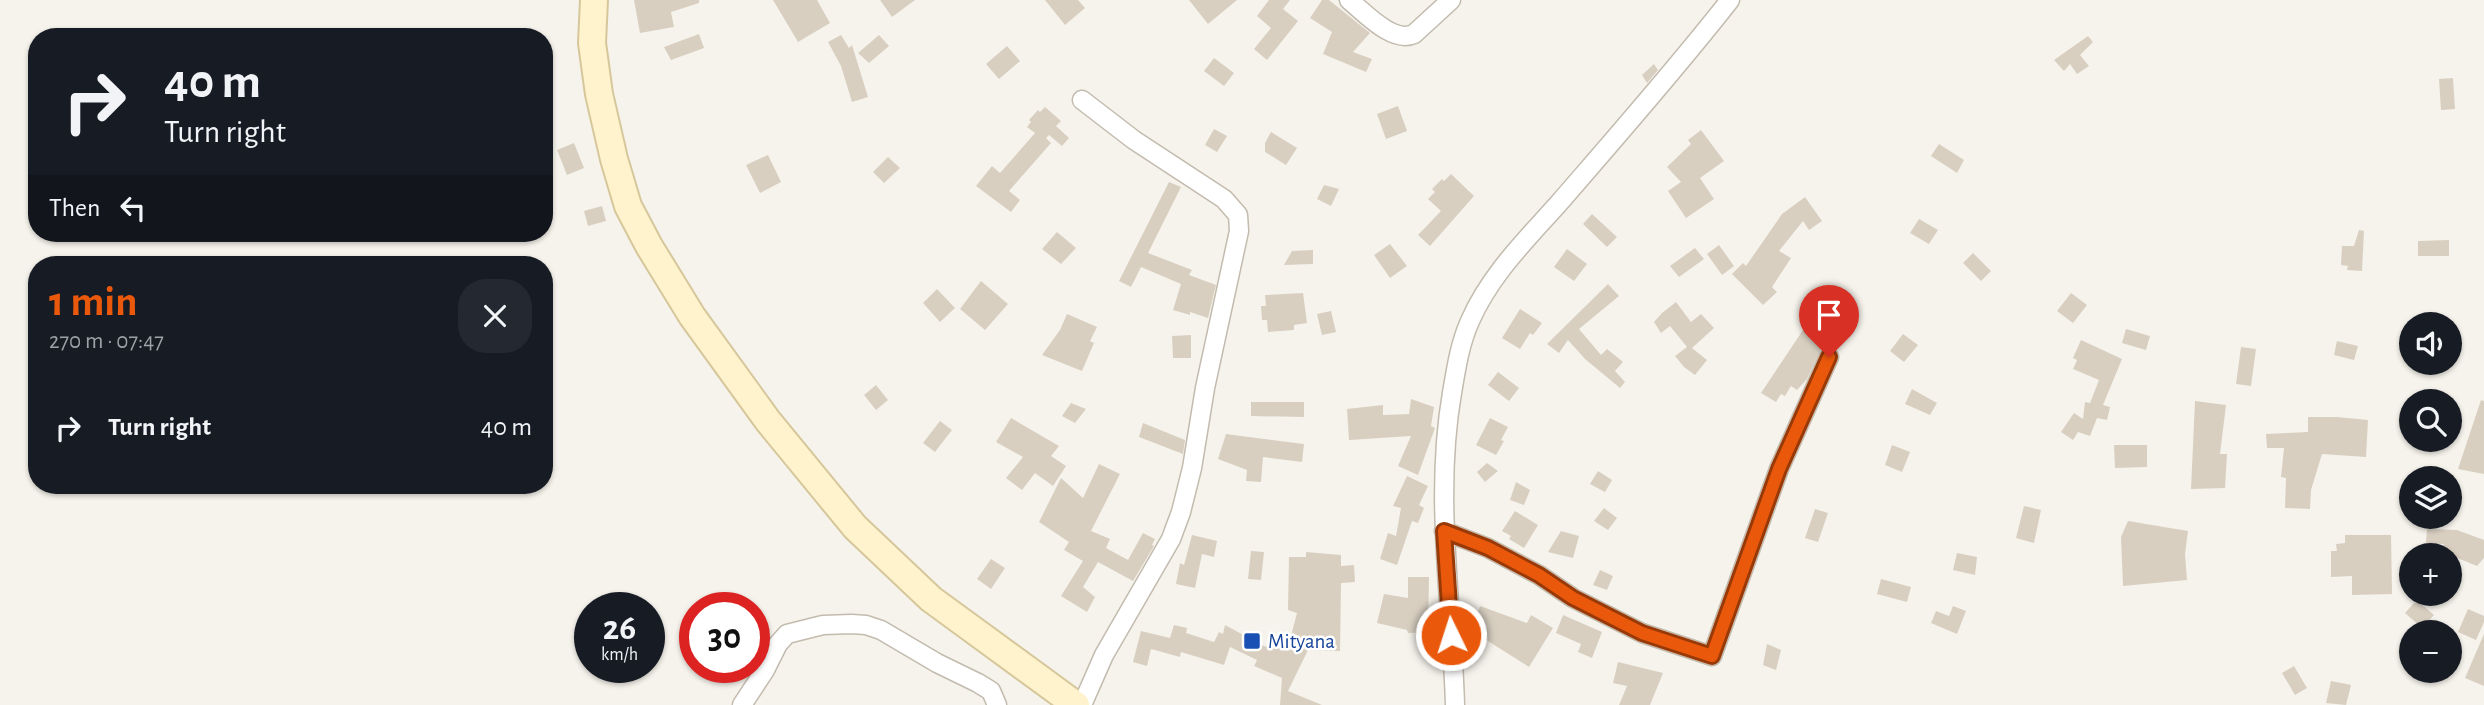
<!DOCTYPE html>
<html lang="en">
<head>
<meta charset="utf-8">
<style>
	:root { --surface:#171b24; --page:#242831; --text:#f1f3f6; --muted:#9ea1a6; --accent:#ea580c }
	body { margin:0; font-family:"Alegreya Sans",sans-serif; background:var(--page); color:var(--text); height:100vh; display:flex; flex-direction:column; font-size:26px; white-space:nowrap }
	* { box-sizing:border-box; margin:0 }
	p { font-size:23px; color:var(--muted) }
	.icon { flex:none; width:38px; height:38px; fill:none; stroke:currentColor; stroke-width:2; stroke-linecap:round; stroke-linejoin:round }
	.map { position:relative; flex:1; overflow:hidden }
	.side { position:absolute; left:28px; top:256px; width:525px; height:238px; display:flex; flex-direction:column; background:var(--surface); border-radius:28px; box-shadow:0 2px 5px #0004 }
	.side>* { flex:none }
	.top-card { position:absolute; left:28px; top:28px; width:525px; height:214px; border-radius:28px; box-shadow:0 2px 5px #0004; background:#171b24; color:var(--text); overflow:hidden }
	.buttons { position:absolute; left:2399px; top:312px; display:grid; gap:14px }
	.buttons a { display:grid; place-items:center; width:63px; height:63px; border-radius:50%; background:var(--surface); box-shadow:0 2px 5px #0004; font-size:35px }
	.speed { position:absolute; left:574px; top:592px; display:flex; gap:14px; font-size:35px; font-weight:700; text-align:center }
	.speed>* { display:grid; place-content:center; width:91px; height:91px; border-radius:50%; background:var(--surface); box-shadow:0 2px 5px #0004; line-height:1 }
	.speed small { font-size:18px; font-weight:400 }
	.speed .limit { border:10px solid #d22; background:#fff; color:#111 }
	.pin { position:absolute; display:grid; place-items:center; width:60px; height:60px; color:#fff; margin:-72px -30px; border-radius:50% 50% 50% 0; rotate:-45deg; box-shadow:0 0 7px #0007 }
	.pin .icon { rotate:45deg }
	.me { position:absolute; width:77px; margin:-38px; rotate:356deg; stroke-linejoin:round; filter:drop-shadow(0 0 5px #0008) }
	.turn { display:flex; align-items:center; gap:24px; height:147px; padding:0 21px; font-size:32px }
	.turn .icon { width:91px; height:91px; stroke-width:2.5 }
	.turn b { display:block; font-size:49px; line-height:60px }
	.then { display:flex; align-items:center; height:66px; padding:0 21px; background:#0003; gap:14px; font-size:26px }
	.round { display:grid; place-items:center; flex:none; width:74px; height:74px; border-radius:28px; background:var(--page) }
	.head { display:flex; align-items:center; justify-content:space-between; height:119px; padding:0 21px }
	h1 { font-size:42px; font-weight:700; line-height:52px; color:var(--accent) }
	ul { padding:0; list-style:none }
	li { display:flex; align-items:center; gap:21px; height:105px; padding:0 21px }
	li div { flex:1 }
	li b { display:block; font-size:26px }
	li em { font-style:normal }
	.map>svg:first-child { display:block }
	.building { fill:#d8cfc1 }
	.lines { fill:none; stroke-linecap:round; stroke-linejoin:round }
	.street-casing { stroke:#c2bbae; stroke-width:21 }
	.secondary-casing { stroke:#d6c79b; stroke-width:30 }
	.street { stroke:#fff; stroke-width:18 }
	.secondary { stroke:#fff3cd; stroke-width:26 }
	.route-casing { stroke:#983908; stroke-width:18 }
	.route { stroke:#ea580c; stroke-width:12 }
	.transit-dot { fill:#1a4fb4; stroke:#fff; stroke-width:2.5 }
	.labels { text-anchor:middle; stroke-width:5; stroke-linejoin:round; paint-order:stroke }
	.transit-label { font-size:21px; fill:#164399; stroke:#fff; text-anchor:start }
</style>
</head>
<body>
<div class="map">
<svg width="2484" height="705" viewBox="0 0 2484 705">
	<rect width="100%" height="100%" fill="#f6f3ec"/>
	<path class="building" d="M634 0H699V3L671 12 674 27 640 33Z
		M773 0H817L830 23 798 42Z
		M880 0H915L892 17Z
		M1045 0H1078L1085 8 1065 25Z
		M1189 0H1237L1208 24Z
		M1269 0H1290L1283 9 1298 21 1267 60 1254 49 1271 28 1257 16Z
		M1322 0H1329L1370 33 1353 52 1372 59 1366 72 1323 54 1332 32 1310 18Z
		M699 34 704 48 671 60 664 47Z
		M841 35 849 48 852 45 868 97 852 102 841 66 828 42Z
		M879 35 889 46 869 63 858 53Z
		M2088 36 2093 42 2080 55 2089 66 2077 74 2070 64 2064 71 2054 60Z
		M1007 46 1020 61 999 79 986 64Z
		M1214 58 1234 73 1224 86 1204 71Z
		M1654 64 1658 70 1647 83 1642 75Z
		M2453 78 2455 109 2441 110 2439 79Z
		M1398 106 1407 131 1386 139 1377 114Z
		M1045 107 1061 121 1056 126 1069 138 1062 146 1049 135 1046 138 1051 143 1009 191 1020 200 1011 212 976 186 992 166 1000 173 1035 133 1027 127 1031 122 1029 120 1038 110 1040 112Z
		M1214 129 1227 136 1217 152 1205 145Z
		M1701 130 1724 161 1700 178 1714 199 1686 218 1668 191 1681 182 1667 167 1691 144 1688 140Z
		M1271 132 1297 148 1286 165 1265 152V143Z
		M574 143 584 168 567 175 557 150Z
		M1939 144 1964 160 1957 173 1931 156Z
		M768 155 781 182 760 193 746 165Z
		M888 157 900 168 884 183 873 172Z
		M1451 174 1474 196 1430 246 1418 235 1441 211 1428 199 1435 192 1432 189 1442 179 1444 181Z
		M1169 182 1181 187 1148 253 1192 270 1189 275 1216 285 1208 318 1190 312V315L1173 310 1181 284 1141 267 1131 287 1119 281Z
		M1324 185 1339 189 1331 206 1317 199Z
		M1805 197 1822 221 1809 230 1803 221 1779 251 1791 258 1772 287 1777 292 1763 305 1732 274 1743 263 1746 266 1782 214Z
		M602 206 606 221 588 226 584 211Z
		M1592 214 1617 237 1607 247 1583 224Z
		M1919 219 1938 230 1929 244 1910 233Z
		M2359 230 2364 231 2362 271 2347 270 2348 266 2341 265 2342 246H2354Z
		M1057 232 1076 248 1061 264 1042 249Z
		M2449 240V256H2418V241Z
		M1390 244 1407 266 1390 278 1374 255Z
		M1719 245 1734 266 1722 275 1707 254Z
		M1695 248 1704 259 1679 277 1670 266Z
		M1567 249 1587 264 1574 281 1554 267Z
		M1313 250V264L1284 265 1292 251Z
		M1973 253 1991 271 1981 281 1963 263Z
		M981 281 1008 304 985 330 960 309Z
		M1608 284 1619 296 1579 329 1601 355 1607 349 1623 362 1615 371 1625 382 1620 388 1585 359 1568 340 1559 353 1547 344Z
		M937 289 955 308 940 322 923 303Z
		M1303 293 1307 323 1294 325V330L1268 332 1267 320H1262L1261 306H1266L1265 295Z
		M2071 293 2087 305 2073 323 2057 311Z
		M1676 302 1691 322 1701 314 1714 328 1692 348 1707 360 1695 375 1684 367 1675 356 1687 347 1670 326 1661 333 1654 322 1662 313Z
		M1520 309 1542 323 1533 335 1530 333 1520 349 1502 338Z
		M1331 311 1336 332 1322 335 1317 314Z
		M1067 314 1097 327 1090 341 1094 343 1082 371 1042 355 1060 330Z
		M2126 329 2150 336 2146 350 2122 343Z
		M1803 330 1822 348 1807 379 1797 390 1791 386 1785 396 1781 394 1776 402 1761 393Z
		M1903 334 1918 345 1904 362 1890 351Z
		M1191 335V358H1173L1172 336Z
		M2081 340 2122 359 2103 405 2110 407 2107 420 2097 418 2090 436 2078 432 2073 440 2061 432 2074 413 2083 419 2085 402 2090 403 2099 380 2073 369 2077 360 2073 358Z
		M2337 341 2358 346 2354 360 2334 355Z
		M2241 347 2256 349 2251 386 2236 384Z
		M1498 372 1519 388 1509 401 1488 385Z
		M876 385 888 400 876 410 864 395Z
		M1912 389 1937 403 1930 415 1905 404Z
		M1411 399 1434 407 1431 426 1435 428 1418 475 1398 466 1411 436 1349 440 1347 409 1383 405V415L1409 414Z
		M2481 400 2484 401V474L2458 469Z
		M2195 401 2226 405 2220 454H2227L2225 488 2191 489Z
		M1251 402H1304V417L1251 416Z
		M1071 403 1086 409 1075 423 1062 416Z
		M2308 417H2337L2368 420 2366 457 2322 454 2311 490 2310 509 2285 508 2286 478 2281 477 2284 448H2267L2266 434 2308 432Z
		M1011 418 1059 446 1051 456 1066 466 1053 486 1035 473 1022 490 1006 478 1023 457 996 442Z
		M1490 418 1508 427 1501 440 1504 441 1496 455 1476 445Z
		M940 421 952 430 935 452 923 443Z
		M1143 423 1185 440 1183 454 1139 437Z
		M1226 434 1304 444 1302 462 1263 457 1261 482 1246 481 1247 470 1218 459Z
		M1892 445 1910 452 1902 472 1885 465Z
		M2114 445H2147V467L2115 468Z
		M1487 463 1498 471 1485 482 1477 472Z
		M1099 464 1120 474 1091 531 1110 539 1106 548 1128 560 1143 533 1155 539 1152 545 1154 546 1133 581 1098 562 1083 587 1095 597 1087 612 1061 596 1083 561 1064 550 1069 542 1039 522 1061 478 1083 498Z
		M1598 471 1612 480 1605 492 1590 484Z
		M1407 476 1428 486 1419 505 1424 508 1418 523 1412 521 1397 565 1380 559 1388 533 1396 536 1401 508 1393 506Z
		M1516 482 1530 490 1524 505 1510 500Z
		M2024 506 2041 510 2034 543 2016 538Z
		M1604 508 1617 518 1608 530 1594 521Z
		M1815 509 1828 513 1818 542 1805 538Z
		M1515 511 1538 525 1524 548 1509 539 1511 536 1502 531Z
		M2128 521 2188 531 2185 554 2187 580 2123 586 2121 537Z
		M2427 529 2457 530 2484 540V558L2477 566 2450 555H2440L2444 544 2426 543Z
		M1561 531 1579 536 1573 558 1548 552Z
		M1192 535 1217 541 1214 557 1202 554 1195 588 1176 584 1180 563 1184 565Z
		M2345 535H2391L2392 594 2352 595V576L2331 577V551H2337L2336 544 2345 543Z
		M1251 551 1264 552 1261 580 1248 579Z
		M1306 552 1341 555V566L1354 565 1355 582 1341 583 1340 651 1308 650 1288 691 1322 705H1280L1282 678 1254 666 1257 660 1230 647 1224 665 1181 652 1180 657 1151 649 1147 666 1133 662 1141 631 1170 638 1174 625 1187 628 1186 633 1214 642 1219 632 1223 634 1225 625 1264 646 1273 649 1275 645 1287 651 1297 613 1288 610 1289 557H1306Z
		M1957 553 1977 557 1975 575 1953 570Z
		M991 559 1005 568 991 589 977 579Z
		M1600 570 1613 576 1607 590 1593 585Z
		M1408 577H1429L1428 632 1408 633 1407 630 1377 623 1384 594 1408 598Z
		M1881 579 1911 587 1907 602 1877 594Z
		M2414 603H2420L2434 615 2422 628 2405 613Z
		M1480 606 1527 623 1531 615 1553 628 1529 667 1472 631Z
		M1953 606 1966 611 1957 634 1931 623 1936 611 1949 616Z
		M2468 609 2484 616V622L2476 640 2458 632Z
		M1563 615 1602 632 1592 658 1578 652 1581 644 1556 633Z
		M2484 634V686L2465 678Z
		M1767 644 1781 650 1776 670 1763 665Z
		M1618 662 1663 673 1650 705H1619L1627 686 1613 683Z
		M2294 666 2307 688 2295 695 2282 673Z
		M2331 681 2351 685 2346 705 2326 703Z"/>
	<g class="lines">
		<g class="street-casing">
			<path id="street" d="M1349 0C1365 13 1393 44 1414 34L1451 0
				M1444 531 1488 548 1539 575 1573 598 1642 633 1712 656 1779 469 1829 357
				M742 705 765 670 778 644 787 634 823 625 852 624 866 625 881 630 937 663 978 683 991 691 997 705
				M1082 705 1104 655 1171 539 1181 512 1192 468 1205 388 1239 231 1238 215 1224 199 1134 140 1082 100
				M1455 705C1452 601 1434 496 1452 393 1456 369 1460 343 1470 321 1490 275 1526 240 1559 203 1617 136 1676 69 1730 0"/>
		</g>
		<g class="secondary-casing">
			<path id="secondary" d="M594 0 592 43 599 94 614 159 628 206 649 246 692 316 768 421 855 527 931 599 1076 705"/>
		</g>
		<use href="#street" class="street"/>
		<use href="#secondary" class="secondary"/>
	</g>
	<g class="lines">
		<g class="route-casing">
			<path id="route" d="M1451 635 1444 531 1488 548 1539 575 1573 598 1642 633 1712 656 1779 469 1829 357"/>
		</g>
		<use href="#route" class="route"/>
	</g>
	<rect class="transit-dot" x="1243" y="632" width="18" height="18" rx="3.5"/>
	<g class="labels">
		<g class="transit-label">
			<text x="1268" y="648">Mityana</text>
		</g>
	</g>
</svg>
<div class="buttons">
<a><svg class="icon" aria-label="sound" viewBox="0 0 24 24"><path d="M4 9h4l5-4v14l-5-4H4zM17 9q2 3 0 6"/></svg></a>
<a><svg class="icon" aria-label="search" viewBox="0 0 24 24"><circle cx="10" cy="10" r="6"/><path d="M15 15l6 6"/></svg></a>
<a><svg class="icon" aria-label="layers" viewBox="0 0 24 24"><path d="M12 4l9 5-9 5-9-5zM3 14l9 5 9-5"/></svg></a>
<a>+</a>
<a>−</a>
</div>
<div class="speed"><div>26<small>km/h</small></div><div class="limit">30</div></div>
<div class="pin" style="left:1829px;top:357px;background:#d93025"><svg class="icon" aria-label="arrive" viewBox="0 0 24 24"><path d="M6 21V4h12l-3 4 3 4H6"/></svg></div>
<svg class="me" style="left:1451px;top:635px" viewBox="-20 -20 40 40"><circle r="17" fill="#ea580c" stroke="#fff" stroke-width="3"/><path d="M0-11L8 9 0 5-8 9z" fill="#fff"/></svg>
<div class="top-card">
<div class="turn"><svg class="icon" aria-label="right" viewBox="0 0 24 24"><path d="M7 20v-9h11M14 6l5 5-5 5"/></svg><div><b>40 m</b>Turn right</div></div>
<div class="then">Then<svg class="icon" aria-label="left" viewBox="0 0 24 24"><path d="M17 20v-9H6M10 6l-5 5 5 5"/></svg></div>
</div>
<section class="side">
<div class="head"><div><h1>1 min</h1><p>270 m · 07:47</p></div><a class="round"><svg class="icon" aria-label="close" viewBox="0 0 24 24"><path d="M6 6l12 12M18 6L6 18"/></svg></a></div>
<ul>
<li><svg class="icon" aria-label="right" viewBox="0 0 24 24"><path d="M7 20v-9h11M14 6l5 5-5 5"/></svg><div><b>Turn right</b></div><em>40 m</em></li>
</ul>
</section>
</div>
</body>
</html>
